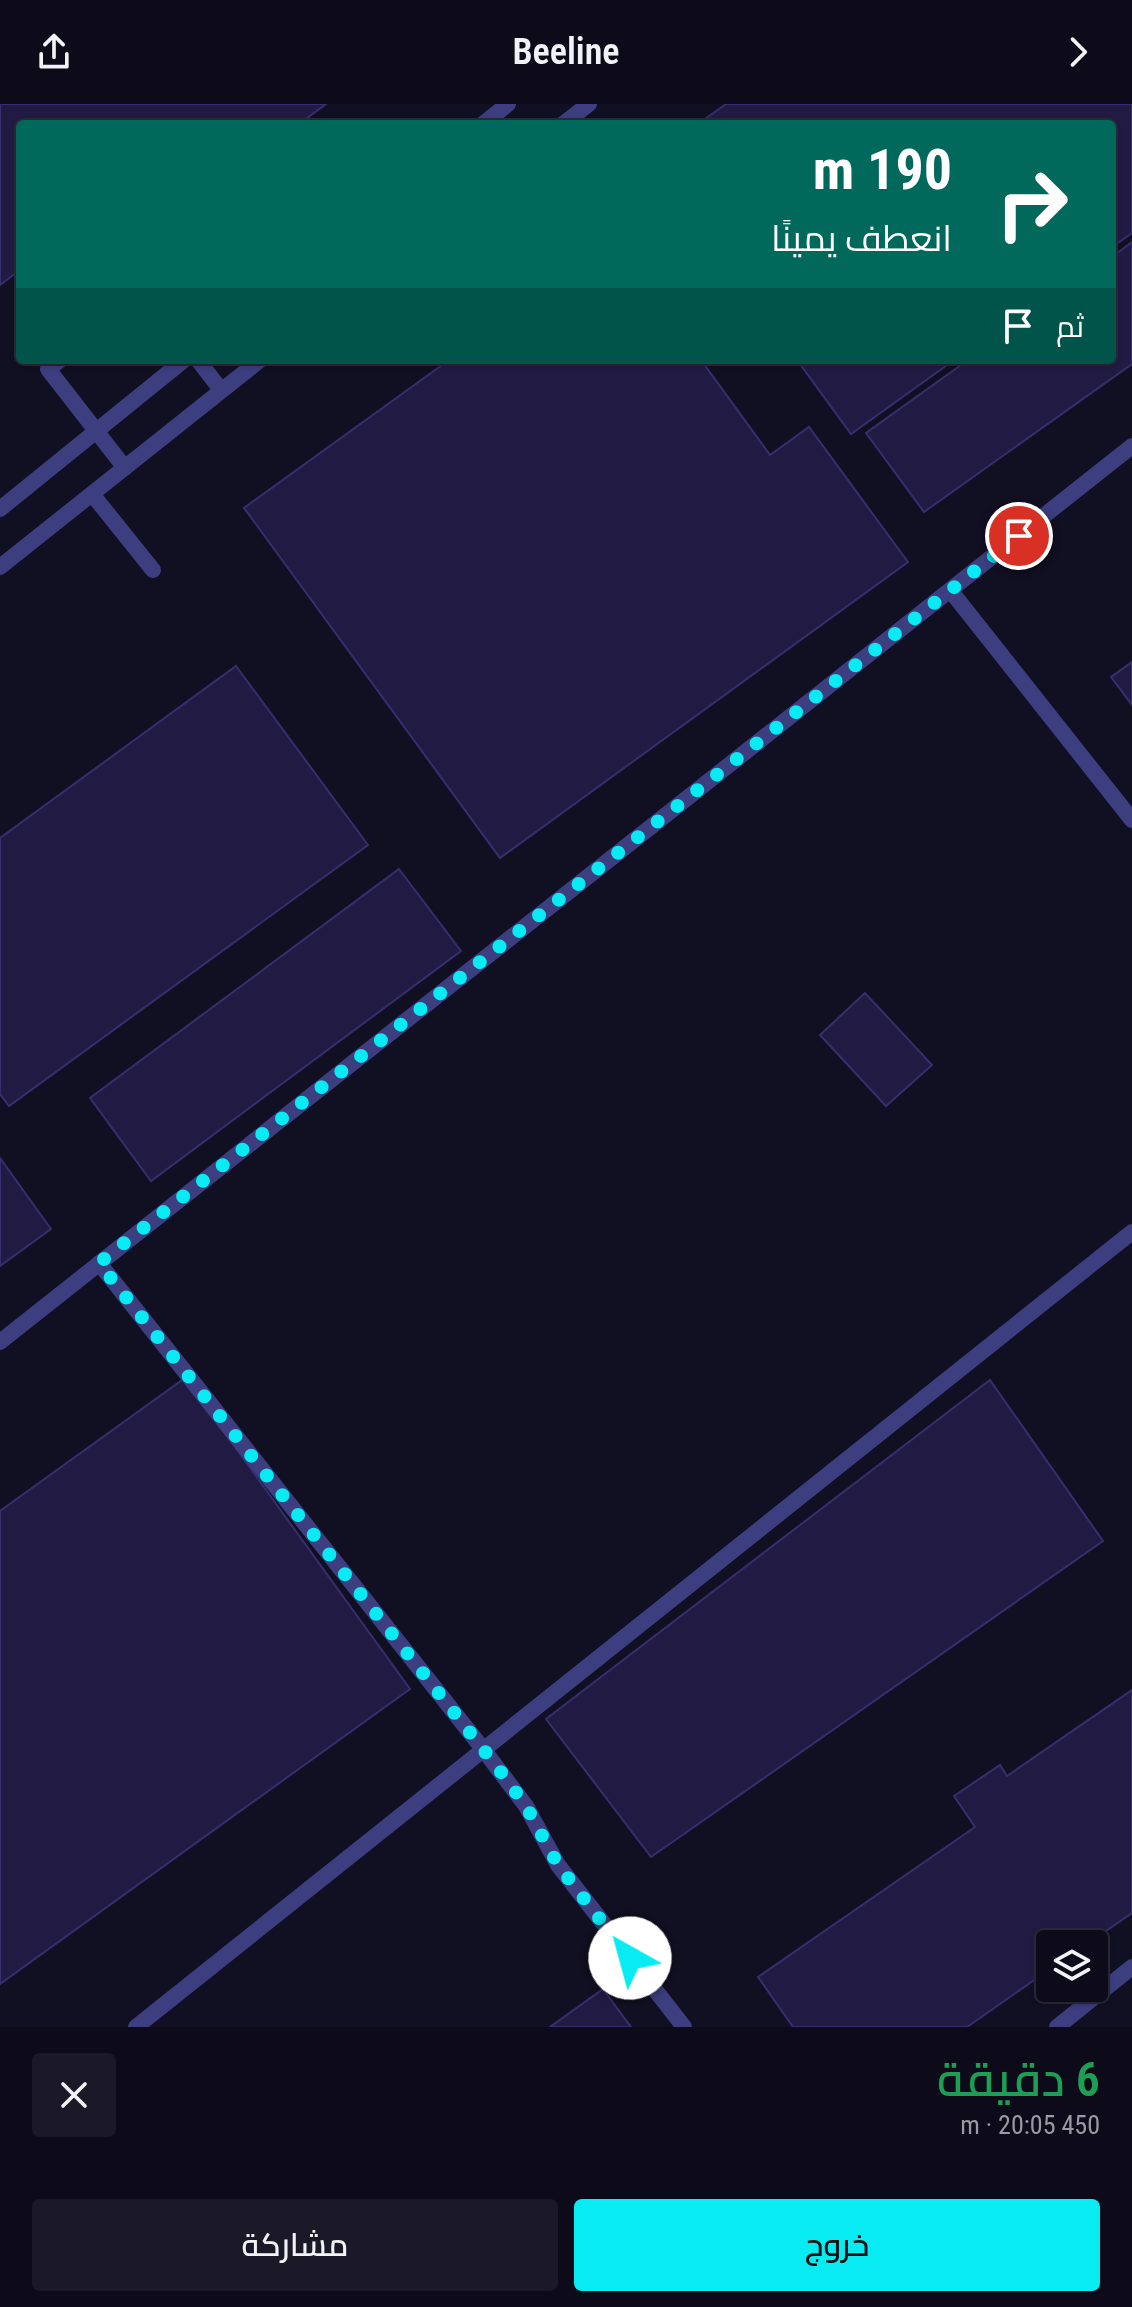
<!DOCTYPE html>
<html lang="ar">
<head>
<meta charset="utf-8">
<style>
	:root { --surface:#0d0b1a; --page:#1b1927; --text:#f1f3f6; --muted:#9a9ba2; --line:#2d2b39; --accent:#09ebf2 }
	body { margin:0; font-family:"Roboto Condensed",Cairo,sans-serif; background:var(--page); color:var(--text); direction:rtl; height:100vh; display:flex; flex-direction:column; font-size:30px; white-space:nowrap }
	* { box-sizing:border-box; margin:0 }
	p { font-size:26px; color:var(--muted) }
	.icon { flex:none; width:44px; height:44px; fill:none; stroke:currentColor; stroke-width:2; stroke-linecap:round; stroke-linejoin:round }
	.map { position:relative; height:1923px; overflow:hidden; direction:ltr }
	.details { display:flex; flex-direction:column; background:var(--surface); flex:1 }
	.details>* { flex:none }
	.guide { position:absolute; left:16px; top:16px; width:1100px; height:244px; border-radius:8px; box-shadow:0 2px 6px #0004,0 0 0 2px var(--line); direction:rtl; background:#00695c; color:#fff; overflow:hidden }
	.controls { position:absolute; left:1036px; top:1826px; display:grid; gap:16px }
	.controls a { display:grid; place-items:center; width:72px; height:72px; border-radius:8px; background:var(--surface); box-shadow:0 2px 6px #0004,0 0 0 2px var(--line); font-size:40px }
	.pin { position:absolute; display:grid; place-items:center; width:68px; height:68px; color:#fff; margin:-34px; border:4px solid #fff; border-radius:50%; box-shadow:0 2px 8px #0007 }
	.me { position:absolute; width:88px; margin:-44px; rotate:322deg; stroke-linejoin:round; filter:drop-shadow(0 0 6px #0008) }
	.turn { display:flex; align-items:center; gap:28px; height:168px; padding:0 32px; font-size:36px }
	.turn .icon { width:104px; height:104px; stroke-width:2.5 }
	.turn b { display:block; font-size:56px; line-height:68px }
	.then { display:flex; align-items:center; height:76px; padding:0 32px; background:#0003; gap:16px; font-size:30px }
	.round { display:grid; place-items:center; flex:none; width:84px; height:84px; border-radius:8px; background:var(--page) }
	.overview { display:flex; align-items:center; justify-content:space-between; height:136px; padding:0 32px }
	h1 { font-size:48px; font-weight:600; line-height:60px; color:#1e9e55 }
	.cta { display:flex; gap:16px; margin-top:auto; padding:16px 32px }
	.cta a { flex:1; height:92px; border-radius:8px; background:var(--accent); color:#111; font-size:32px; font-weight:600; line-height:92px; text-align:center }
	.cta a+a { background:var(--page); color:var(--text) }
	header { display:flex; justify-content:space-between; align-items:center; height:104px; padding:0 32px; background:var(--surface); font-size:36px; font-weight:600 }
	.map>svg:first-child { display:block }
	.building { fill:#211b43; stroke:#372e6e; stroke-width:2 }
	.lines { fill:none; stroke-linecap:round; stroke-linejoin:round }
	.service { stroke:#3c3e80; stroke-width:16 }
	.route { stroke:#09ebf2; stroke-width:14; stroke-dasharray:0 25.2 }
</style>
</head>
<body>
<header><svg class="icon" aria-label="forward" viewBox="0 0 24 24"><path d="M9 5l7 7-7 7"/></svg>Beeline<svg class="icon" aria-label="share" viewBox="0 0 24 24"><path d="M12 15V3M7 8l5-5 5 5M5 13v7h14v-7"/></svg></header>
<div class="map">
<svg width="1132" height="1923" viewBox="0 0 1132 1923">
	<rect width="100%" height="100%" fill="#110f22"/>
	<path class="building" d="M0 0H326L299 20H20V166L0 181Z
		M726 0H1132V129L1112 143V20H698Z
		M1132 138V260L924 408 866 329 968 256H1112V153Z
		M449 256H701L770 351 809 323 908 458 500 754 244 404Z
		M797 256H954L851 330Z
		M1132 558V601L1111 573Z
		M236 562 368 741 9 1002 0 990V734Z
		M399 765 461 847 151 1077 90 994Z
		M865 889 932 961 886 1002 820 931Z
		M0 1054 51 1125 0 1162Z
		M185 1274 410 1585 0 1880V1407Z
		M990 1276 1103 1437 651 1753 546 1615Z
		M1132 1586V1809L1087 1840H1050V1865L967 1923H793L758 1873 975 1723 954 1692 1000 1661 1007 1672Z
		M603 1885 631 1923H550Z"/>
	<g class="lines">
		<path class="service" d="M483 20 508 0
			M563 20 589 0
			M60 256 48 265 125 364
			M198 256 221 286
			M92 390 153 466
			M0 405 184 256
			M0 463 260 256
			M950 486 1132 716
			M99 1159 483 1645 526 1702 558 1761 684 1923
			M0 1238 1132 342
			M136 1923 1132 1128
			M1057 1923 1132 1863"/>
	</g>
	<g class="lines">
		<path class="route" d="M630 1854 558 1761 526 1702 498 1664 99 1159 1019 432"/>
	</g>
</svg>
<div class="controls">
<a><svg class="icon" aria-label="layers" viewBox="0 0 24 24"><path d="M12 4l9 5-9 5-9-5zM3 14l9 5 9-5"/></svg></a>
</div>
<div class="pin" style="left:1019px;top:432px;background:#d93025"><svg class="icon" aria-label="arrive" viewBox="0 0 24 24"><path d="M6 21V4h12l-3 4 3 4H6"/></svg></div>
<svg class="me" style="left:630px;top:1854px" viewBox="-20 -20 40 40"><circle r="19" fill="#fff"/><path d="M0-13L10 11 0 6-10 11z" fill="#09ebf2"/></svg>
<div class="guide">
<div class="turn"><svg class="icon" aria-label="right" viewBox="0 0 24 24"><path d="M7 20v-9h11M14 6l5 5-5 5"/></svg><div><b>190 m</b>انعطف يمينًا</div></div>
<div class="then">ثم<svg class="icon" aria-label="arrive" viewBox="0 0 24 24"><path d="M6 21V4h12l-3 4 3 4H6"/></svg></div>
</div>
</div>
<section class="details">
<div class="overview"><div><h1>6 دقيقة</h1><p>450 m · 20:05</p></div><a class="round"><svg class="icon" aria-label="close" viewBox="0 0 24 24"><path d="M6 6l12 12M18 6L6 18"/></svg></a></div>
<div class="cta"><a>خروج</a><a>مشاركة</a></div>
</section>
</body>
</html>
